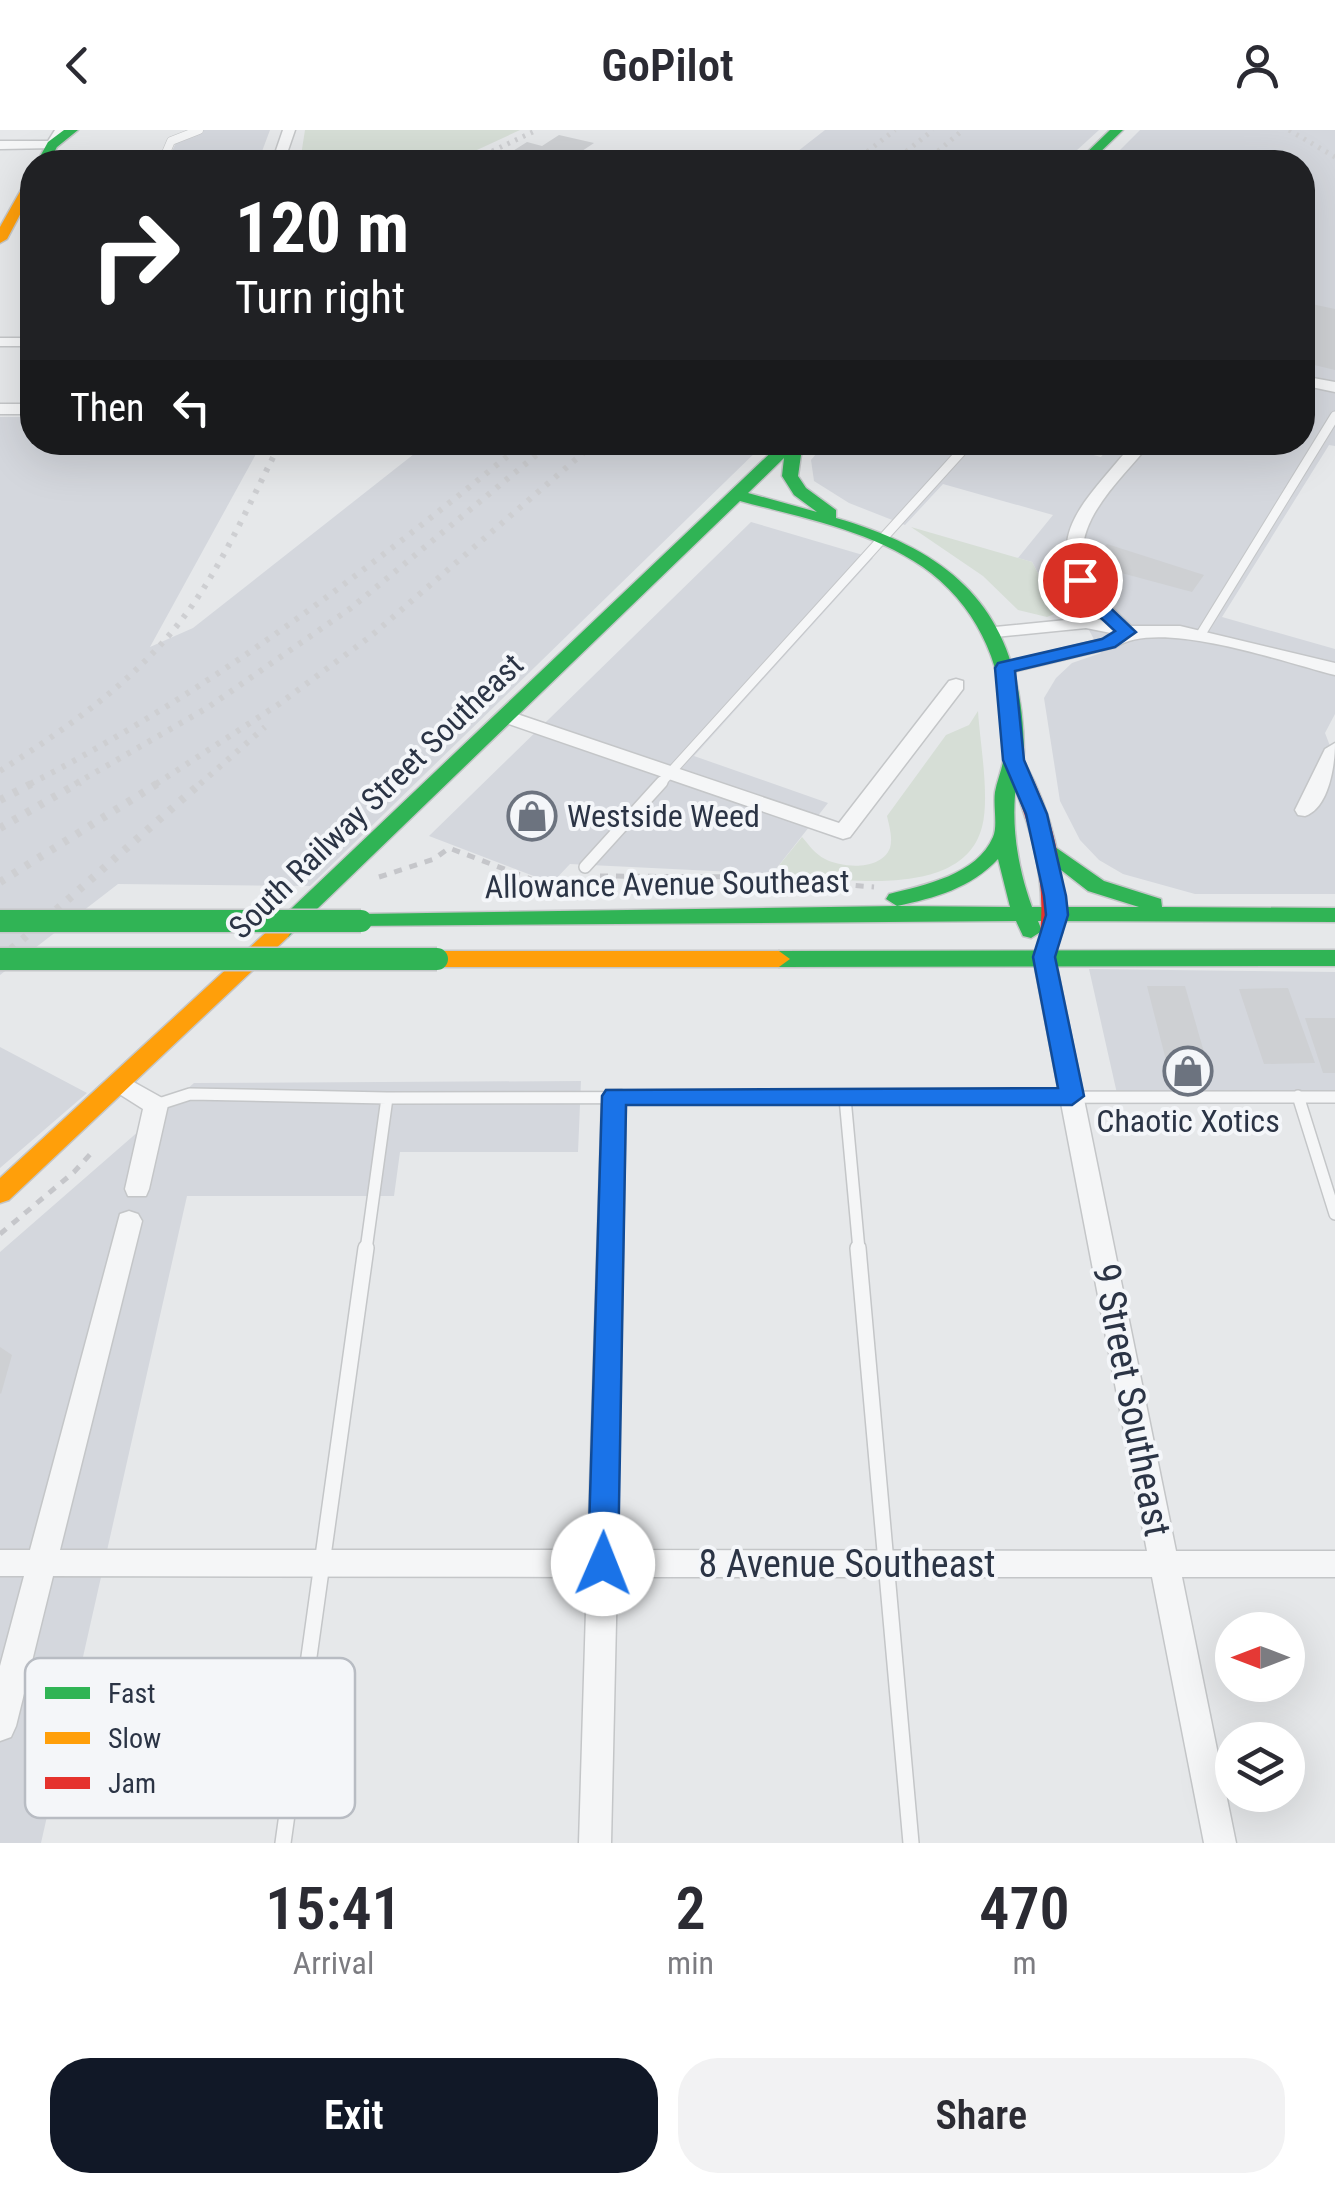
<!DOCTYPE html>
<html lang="en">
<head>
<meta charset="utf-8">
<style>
	:root { --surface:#fff; --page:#f2f2f3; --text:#2b2b33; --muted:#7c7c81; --accent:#111827 }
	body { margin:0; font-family:"Roboto Condensed",sans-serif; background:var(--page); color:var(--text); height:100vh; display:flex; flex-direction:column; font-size:38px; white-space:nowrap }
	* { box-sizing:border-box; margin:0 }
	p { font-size:32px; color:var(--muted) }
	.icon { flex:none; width:55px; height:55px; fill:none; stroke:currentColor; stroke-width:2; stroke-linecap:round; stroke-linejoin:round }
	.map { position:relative; height:1713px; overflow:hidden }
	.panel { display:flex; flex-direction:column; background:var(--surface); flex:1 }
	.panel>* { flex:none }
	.hud { position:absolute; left:20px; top:20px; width:1295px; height:305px; border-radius:40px; box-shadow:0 10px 40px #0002; background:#202124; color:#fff; overflow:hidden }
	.needle { width:65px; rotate:270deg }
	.tools { position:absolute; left:1215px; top:1482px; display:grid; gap:20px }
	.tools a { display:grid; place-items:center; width:90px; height:90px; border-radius:50%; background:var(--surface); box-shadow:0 10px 40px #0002; font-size:50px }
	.pin { position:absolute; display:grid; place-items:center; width:85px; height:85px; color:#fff; margin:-42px; border:5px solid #fff; border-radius:50%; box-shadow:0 2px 10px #0007 }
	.me { position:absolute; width:110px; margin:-55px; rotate:1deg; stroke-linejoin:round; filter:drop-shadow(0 0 8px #0008) }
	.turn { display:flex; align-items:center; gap:35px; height:210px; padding:0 50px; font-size:45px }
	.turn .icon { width:130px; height:130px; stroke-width:2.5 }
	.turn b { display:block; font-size:70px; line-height:85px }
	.then { display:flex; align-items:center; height:95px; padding:0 50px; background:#0003; gap:20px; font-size:38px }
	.eta { display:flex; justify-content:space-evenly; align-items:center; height:170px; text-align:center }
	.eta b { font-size:60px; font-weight:600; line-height:70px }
	.button { display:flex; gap:20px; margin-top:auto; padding:20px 50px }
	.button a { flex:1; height:115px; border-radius:40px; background:var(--accent); color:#fff; font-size:40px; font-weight:600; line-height:115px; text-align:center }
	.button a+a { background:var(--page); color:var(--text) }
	header { display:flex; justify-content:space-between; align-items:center; height:130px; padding:0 50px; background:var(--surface); font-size:45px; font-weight:600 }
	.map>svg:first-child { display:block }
	.built { fill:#d4d7dd }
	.green { fill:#d6ded6 }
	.building { fill:#ced0d3 }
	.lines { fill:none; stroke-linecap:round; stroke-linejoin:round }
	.lane-far3-casing { stroke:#c4c6c8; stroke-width:9 }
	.lane-far2-casing { stroke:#c4c6c8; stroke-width:11 }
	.lane-far1-casing { stroke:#c4c6c8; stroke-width:14 }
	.lane-casing { stroke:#c4c6c8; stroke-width:18 }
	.street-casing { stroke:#c4c6c8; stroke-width:3 }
	.fast-casing { stroke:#c4c6c8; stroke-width:3 }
	.slow-casing { stroke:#c4c6c8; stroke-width:3 }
	.jam-casing { stroke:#c4c6c8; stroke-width:3 }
	.path { stroke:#c5c6ca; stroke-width:5; stroke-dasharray:8 8; stroke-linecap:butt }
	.lane-far3 { stroke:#f5f6f7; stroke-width:8 }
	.lane-far2 { stroke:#f5f6f7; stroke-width:9 }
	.lane-far1 { stroke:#f5f6f7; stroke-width:11 }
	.lane { stroke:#f5f6f7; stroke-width:15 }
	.street { fill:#f5f6f7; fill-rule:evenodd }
	.fast { fill:#30b455; fill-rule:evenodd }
	.slow { fill:#ff9f0a; fill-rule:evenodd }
	.jam { fill:#e5322d; fill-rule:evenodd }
	.rail-far2 { stroke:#cecfd2; stroke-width:5; stroke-dasharray:2.5 6; stroke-linecap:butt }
	.rail-far1 { stroke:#cecfd2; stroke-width:6; stroke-dasharray:4 8; stroke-linecap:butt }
	.rail { stroke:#cecfd2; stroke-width:8; stroke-dasharray:5 10; stroke-linecap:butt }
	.fast-bridge-casing { stroke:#c4c6c8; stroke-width:25; stroke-linecap:butt }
	.fast-bridge { stroke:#30b455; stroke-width:22 }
	.route { fill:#1a73e8; stroke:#114b97; stroke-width:2.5 }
	.labels { text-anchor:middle; stroke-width:8; stroke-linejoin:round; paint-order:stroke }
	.street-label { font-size:32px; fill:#2b3445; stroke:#f4f6f9 }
	.poi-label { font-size:32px; fill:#2b3445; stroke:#f4f6f9; text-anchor:start }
	.near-street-label { font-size:38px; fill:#2b3445; stroke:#f4f6f9 }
	.key { fill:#f4f6f9; stroke:#b8bcc3; stroke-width:2.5 }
	.key-label { font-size:28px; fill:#2b3445 }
</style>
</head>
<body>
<header><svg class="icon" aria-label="back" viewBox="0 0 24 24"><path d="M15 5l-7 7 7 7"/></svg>GoPilot<svg class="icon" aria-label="person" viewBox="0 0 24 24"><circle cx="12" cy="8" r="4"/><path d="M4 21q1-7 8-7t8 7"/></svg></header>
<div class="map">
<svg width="1335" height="1713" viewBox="0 0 1335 1713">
	<rect width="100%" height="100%" fill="#e6e8ea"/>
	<path class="built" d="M189 0H270L258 32H167L180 4Z
		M825 0H1099L1064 32H784Z
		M1140 0H1335V316L1329 315 1222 487 1335 519V584L1325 603 1335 629V764H1195L1123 744 1099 730 1080 710 1060 671 1044 568 1056 548 1072 533 1101 523 1062 448 1041 449 1032 432 1018 428 1053 385 943 354 905 395 849 373 814 351 811 330 826 312 1047 313 1101 327 1113 313 1302 312V32H1108Z
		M0 287H32V312L262 313 150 517 193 498 428 313H765L310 756 118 754 0 845Z
		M751 392 873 428 694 626 828 673 772 744 570 734 552 753 429 706Z
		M1089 839 1335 842V968H1118Z
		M0 917 87 963 0 1038Z
		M581 951 578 1022H400L394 1066H187L41 1713H0V1122L194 953Z"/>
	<path class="green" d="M305 0H520L451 32H300Z
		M911 397 1032 432 1041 449 1062 447 1072 470 1069 478 1047 487 1018 480 983 446Z
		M978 581C980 613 990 667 982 697 962 774 830 747 772 744L802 707C809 715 815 724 825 729 842 738 881 741 890 718 893 708 889 695 887 686L946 605 969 595Z"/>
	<path class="building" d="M559 5 594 13 576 25 602 32H495L527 12 542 16Z
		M629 20 642 24V28L617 32 608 28 613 22Z
		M1127 24 1163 31V32H1119Z
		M1302 172 1335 179V240L1302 232Z
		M1107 414 1204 445 1192 462 1088 434Z
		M1147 856H1185L1212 950H1171Z
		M1288 858 1315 933 1264 934 1239 859Z
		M1305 888H1335V943H1323Z
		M0 1217 12 1225 1 1264 0 1263Z"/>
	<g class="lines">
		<g class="lane-far3-casing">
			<path id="lane-far3" d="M162 32 171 11 199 0"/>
		</g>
		<g class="lane-far2-casing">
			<path id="lane-far2" d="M1201 504 1335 286
				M660 654 970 312"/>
		</g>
		<g class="lane-far1-casing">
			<path id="lane-far1" d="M585 737 662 652
				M1298 966 1335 1084
				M845 968 859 1120
				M156 975 190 964 387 968 1335 967
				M366 1120 387 968"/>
		</g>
		<g class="lane-casing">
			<path id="lane" d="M858 1118 911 1713
				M283 1713 366 1118"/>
		</g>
		<g class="street-casing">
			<path id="street" d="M55 0H67L56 18 0 19V11H48Z
				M283 0H295L284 32H272Z
				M0 208H32V216H0Z
				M1302 246 1335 252V262L1302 255Z
				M0 274H32V284H0Z
				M1134 312H1151C1123 349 1063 397 1089 448 1099 467 1116 481 1131 496H1180L1335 533V545C1283 532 1159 488 1116 517L1005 544 998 542V534L1103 509 1111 503 1086 498 995 507 986 502 995 497 1086 488 1106 491C1030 414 1078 380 1134 312Z
				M956 549 963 551V559L850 707 843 709 500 591 497 587 500 583H514L839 693 949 551Z
				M1335 613C1335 635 1329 678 1305 686L1298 685 1295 680 1325 619Z
				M1044 819 1055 827 1176 1421H1335V1447H1182L1236 1713H1204L1152 1447H617L611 1713H579L587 1447 53 1446 16 1596 11 1607 0 1611V1536L24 1446H0V1420H30L120 1084 129 1081 138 1084 142 1091 60 1420H588L602 966 606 960H622L626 966 617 1420 1147 1421 1033 827Z
				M121 945 164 969 168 975 149 1059 146 1066H128L125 1059 143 979 113 960 109 954 113 948Z"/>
		</g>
		<g class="fast-casing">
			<path id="fast" d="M64 0H78L57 17 49 32H37L48 12Z
				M1110 0H1123L1090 32H1077Z
				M782 312H809L801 325 798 346 806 358 836 380V388C961 424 1022 487 1024 621 1024 636 1017 650 1015 665 1012 703 1019 741 1032 777H1139L1088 761 1038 722 1035 717 1045 710 1104 751 1161 769 1162 777 1335 778V792L1038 791 1042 801 1031 808 1023 806 1016 791 353 796 350 791 353 786 361 784 897 776 886 769 889 764C924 755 977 745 993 707 998 696 993 676 995 662 997 650 1003 638 1004 625 1009 555 987 487 931 443 878 402 803 388 740 371L288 807H272L269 802 272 797ZM784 328 782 346 794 365 817 382 748 363ZM998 729 1010 777 897 776C935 768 971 758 998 729Z
				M1335 820V836L779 837 768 829 779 821Z"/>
		</g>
		<g class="slow-casing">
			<path id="slow" d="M32 47V62L7 109 0 113V97L26 51Z
				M280 795 291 802 288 807 9 1070 0 1073V1048L272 797Z
				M437 821H779L790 829 779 837H437L426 829Z"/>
		</g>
		<g class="jam-casing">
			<path id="jam" d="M1014 624 1021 626C1051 678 1068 743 1062 803L1051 810 1040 803C1047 741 1027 687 1004 630Z"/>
		</g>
		<path class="path" d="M600 746 744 747 874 757
			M379 747 434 729 449 718 549 756 575 750
			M0 1104 74 1042 94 1020"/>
		<use href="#lane-far3" class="lane-far3"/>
		<use href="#lane-far2" class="lane-far2"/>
		<use href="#lane-far1" class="lane-far1"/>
		<use href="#lane" class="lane"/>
		<use href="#street" class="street"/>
		<use href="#fast" class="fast"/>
		<use href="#slow" class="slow"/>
		<use href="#jam" class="jam"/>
		<path class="rail-far2" d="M1289 0 1335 27
			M469 32 537 0
			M854 32 895 0
			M893 32 933 0
			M925 32 963 0"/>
		<path class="rail-far1" d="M0 641C67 598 134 552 183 488 224 434 250 371 281 312
			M30 654C210 562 369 439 525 312
			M75 654 207 578 351 478 552 312
			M156 654 279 574 371 506 596 312
			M200 654 265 597"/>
		<path class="rail" d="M0 670 35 652
			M0 698 80 652
			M0 752 160 652
			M0 829 202 652"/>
		<g class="fast-bridge-casing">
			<path id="fast-bridge" d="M0 791H361
				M0 829H437"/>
		</g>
		<use href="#fast-bridge" class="fast-bridge"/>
	</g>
	<path class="route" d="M1080 445 1086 447 1101 469 1136 502 1115 517 1015 541 1024 630 1047 684 1066 766 1068 785 1055 827 1084 966 1072 975H626L618 1434 613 1443 603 1447 592 1443 588 1434 602 966 606 960 1058 958 1033 827 1046 785 1044 766 1026 684 1003 630 995 538 998 533 1102 509 1115 501 1088 476 1071 450Z"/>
	<defs>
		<g id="shop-ring" transform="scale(2.5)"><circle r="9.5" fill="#f4f6f9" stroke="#6c737f" stroke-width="1.5"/><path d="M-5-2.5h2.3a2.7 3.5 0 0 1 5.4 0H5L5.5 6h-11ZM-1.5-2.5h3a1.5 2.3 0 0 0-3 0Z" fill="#6c737f"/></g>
	</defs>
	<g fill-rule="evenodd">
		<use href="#shop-ring" x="532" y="686"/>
		<use href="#shop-ring" x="1188" y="941"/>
	</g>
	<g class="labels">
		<g class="street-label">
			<text transform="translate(376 666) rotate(-44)" y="11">South Railway Street Southeast</text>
			<text transform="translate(667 754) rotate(-1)" y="11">Allowance Avenue Southeast</text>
		</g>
		<g class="poi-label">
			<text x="567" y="697">Westside Weed</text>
			<text x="1188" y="1002" text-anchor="middle">Chaotic Xotics</text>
		</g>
		<g class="near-street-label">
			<text transform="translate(1132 1270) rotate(79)" y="13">9 Street Southeast</text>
			<text x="847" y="1447">8 Avenue Southeast</text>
		</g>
	</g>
	<rect x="25" y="1528" width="330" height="160" rx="15" class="key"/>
	<rect x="45" y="1557" width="45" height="12" fill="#30b455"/>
	<rect x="45" y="1602" width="45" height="12" fill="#ff9f0a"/>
	<rect x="45" y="1647" width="45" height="12" fill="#e5322d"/>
	<g class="key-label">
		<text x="108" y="1573">Fast</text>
		<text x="108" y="1618">Slow</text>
		<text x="108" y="1663">Jam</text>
	</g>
</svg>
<div class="tools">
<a><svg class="needle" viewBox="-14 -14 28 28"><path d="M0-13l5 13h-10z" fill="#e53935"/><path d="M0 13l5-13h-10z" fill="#7c7c81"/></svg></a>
<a><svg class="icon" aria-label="layers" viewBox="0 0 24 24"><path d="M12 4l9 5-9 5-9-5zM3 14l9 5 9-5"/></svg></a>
</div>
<div class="pin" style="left:1080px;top:450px;background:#d93025"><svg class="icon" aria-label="arrive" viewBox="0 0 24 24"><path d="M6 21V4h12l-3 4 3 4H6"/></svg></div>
<svg class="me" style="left:603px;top:1434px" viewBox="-20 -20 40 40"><circle r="19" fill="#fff"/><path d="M0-13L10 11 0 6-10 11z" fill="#1a73e8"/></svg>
<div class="hud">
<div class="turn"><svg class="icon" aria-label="right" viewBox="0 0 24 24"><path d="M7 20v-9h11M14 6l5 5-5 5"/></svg><div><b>120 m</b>Turn right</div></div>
<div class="then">Then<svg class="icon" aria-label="left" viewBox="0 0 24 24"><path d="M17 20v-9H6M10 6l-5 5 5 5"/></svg></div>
</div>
</div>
<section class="panel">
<div class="eta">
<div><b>15:41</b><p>Arrival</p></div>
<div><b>2</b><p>min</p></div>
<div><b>470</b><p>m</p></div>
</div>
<div class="button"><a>Exit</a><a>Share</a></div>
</section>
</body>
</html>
